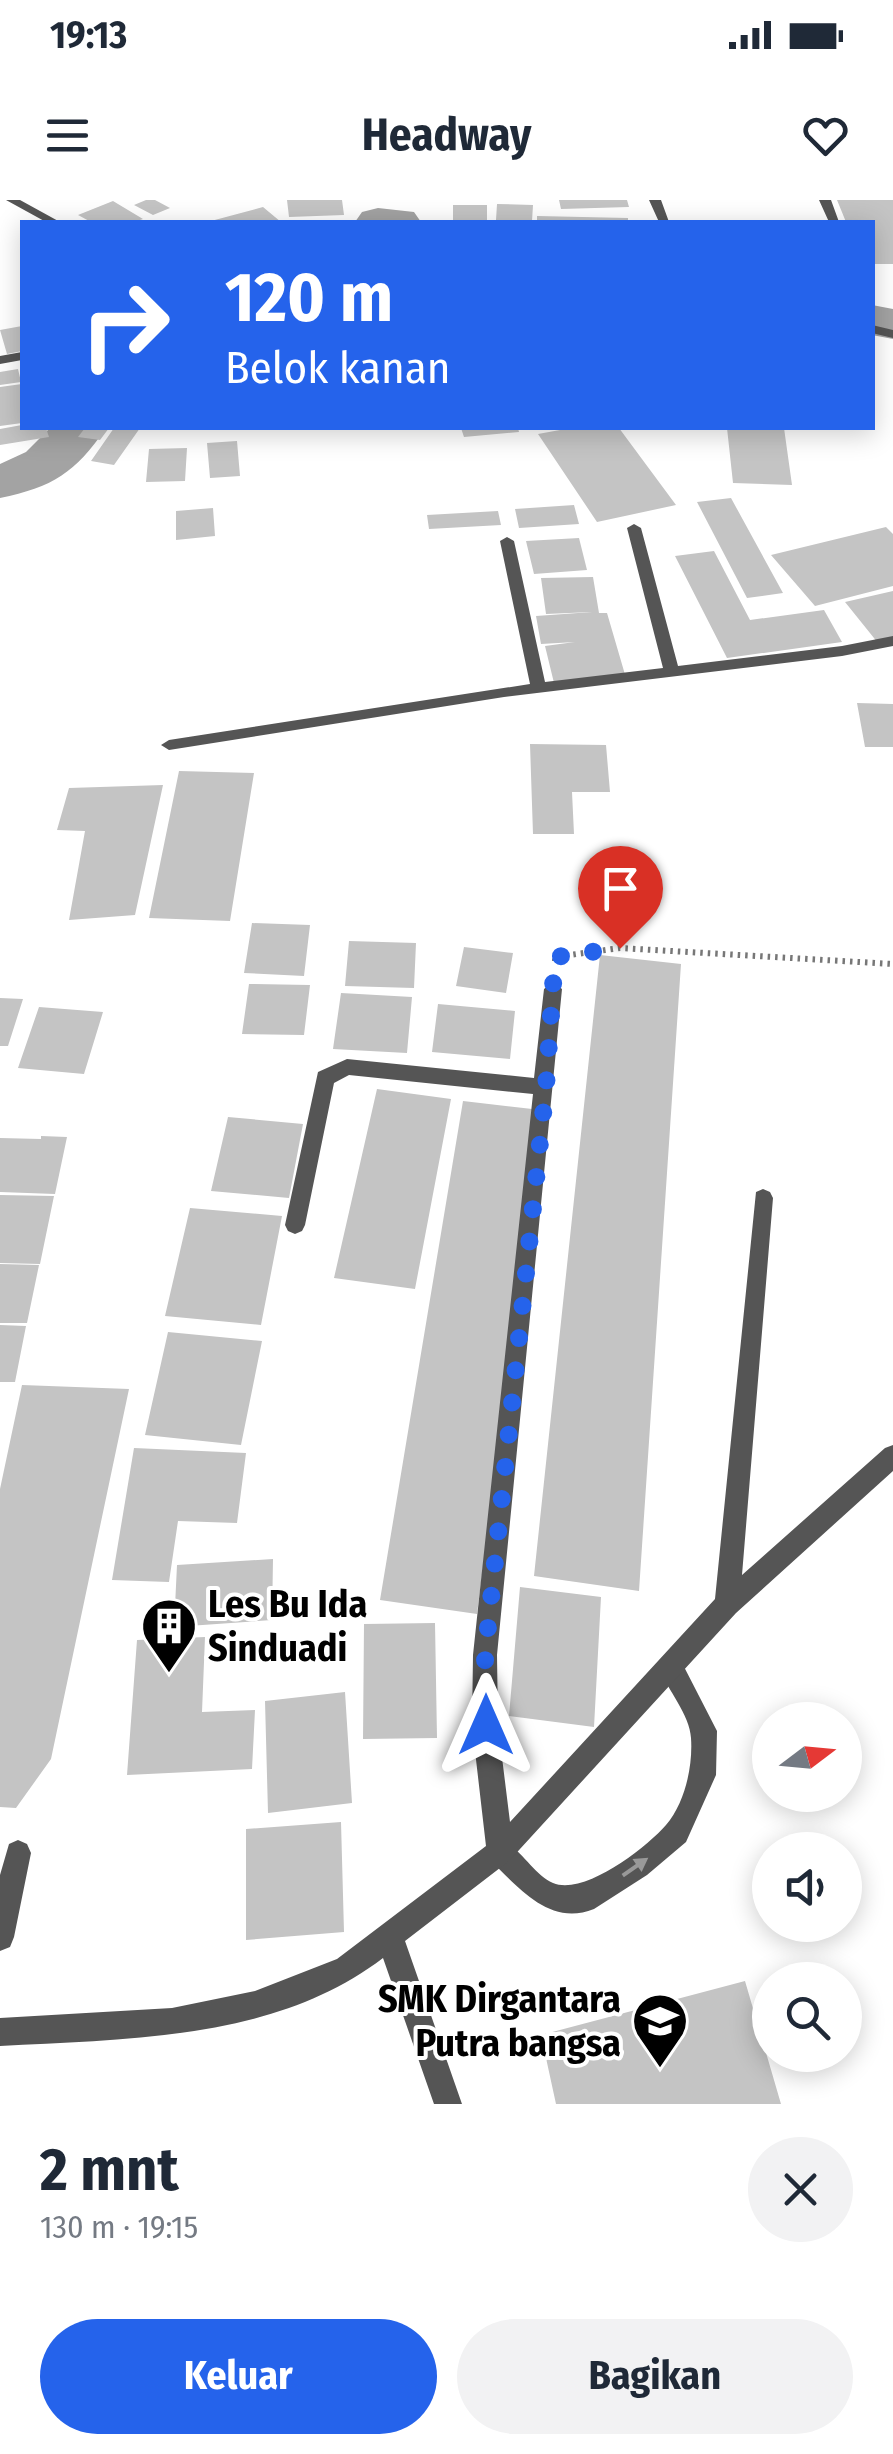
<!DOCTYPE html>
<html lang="id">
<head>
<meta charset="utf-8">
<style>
	:root { --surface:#fff; --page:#f2f2f3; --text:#1f2937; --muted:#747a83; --accent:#2563eb }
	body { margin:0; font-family:"Fira Sans Condensed",sans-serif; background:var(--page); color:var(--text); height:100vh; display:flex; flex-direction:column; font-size:38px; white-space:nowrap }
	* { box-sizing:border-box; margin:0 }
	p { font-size:32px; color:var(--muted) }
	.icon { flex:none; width:55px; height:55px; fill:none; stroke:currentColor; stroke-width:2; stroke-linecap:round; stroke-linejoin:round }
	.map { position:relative; height:1904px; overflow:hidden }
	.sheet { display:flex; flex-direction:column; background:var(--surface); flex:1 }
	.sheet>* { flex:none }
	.top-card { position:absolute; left:20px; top:20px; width:855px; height:210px; border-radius:0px; box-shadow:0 5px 25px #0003; background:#2563eb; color:#fff; overflow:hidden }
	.needle { width:65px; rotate:74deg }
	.fabs { position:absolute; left:752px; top:1502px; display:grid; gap:20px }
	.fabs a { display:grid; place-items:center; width:110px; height:110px; border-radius:50%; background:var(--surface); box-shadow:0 5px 25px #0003; font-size:50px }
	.pin { position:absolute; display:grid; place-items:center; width:85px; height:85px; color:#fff; margin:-102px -42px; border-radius:50% 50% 50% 0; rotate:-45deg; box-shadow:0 0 10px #0007 }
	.pin .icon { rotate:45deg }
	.me { position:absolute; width:110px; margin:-55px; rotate:0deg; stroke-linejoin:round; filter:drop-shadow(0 0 8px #0008) }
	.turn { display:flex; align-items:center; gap:35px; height:210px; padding:0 40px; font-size:45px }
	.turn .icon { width:130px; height:130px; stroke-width:2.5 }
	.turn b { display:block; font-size:70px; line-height:85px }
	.round { display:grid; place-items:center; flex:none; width:105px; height:105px; border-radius:52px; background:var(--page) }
	.head { display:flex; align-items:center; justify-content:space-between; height:170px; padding:0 40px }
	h1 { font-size:60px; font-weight:700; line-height:75px }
	.action { display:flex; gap:20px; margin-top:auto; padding:20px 40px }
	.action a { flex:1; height:115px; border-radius:60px; background:var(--accent); color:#fff; font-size:40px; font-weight:700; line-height:115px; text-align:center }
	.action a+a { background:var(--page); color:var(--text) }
	.status { display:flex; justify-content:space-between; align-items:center; height:70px; padding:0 50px; background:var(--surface); direction:ltr }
	.status svg { height:28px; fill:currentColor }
	header { display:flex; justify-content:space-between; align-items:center; height:130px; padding:0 40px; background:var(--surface); font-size:45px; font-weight:700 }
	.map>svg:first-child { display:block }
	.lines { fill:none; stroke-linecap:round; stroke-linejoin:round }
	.river { fill:#a3a3a3; fill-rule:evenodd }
	.building { fill:#c4c4c4 }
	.path { stroke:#777; stroke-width:6; stroke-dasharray:2.5 5; stroke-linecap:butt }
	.service { fill:#555; fill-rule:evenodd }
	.minor { fill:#555; fill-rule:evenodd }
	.tertiary { fill:#555; fill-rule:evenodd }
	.oneway { fill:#999 }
	.route { stroke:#2563eb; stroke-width:18; stroke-dasharray:0 32.4 }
	.labels { text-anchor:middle; stroke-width:8; stroke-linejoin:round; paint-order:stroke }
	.near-poi-label { font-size:38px; font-weight:bold; fill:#000; stroke:#fff; text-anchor:start }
</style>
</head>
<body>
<div class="status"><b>19:13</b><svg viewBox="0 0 49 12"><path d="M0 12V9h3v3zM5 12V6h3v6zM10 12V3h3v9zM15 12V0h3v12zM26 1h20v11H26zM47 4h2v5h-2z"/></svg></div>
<header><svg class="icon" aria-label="menu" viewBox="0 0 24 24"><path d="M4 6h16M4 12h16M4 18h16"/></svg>Headway<svg class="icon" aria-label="heart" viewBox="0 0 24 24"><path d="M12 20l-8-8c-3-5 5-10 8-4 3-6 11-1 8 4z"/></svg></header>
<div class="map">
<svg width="893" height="1904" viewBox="0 0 893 1904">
	<rect width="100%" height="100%" fill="#fff"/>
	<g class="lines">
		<path class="river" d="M378 8 414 12 421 22H355L362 12Z
			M872 105 893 109V139L872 135Z
			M50 228H106C75 273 53 287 0 298V264L26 252Z"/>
	</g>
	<path class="building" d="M146 0H155L170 8 153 15 134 5Z
		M287 0H342L344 15 289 17Z
		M559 0H627L629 7 561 9Z
		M837 0H893V64H872V22H846Z
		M113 1 143 19 134 22H91L78 15Z
		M497 4 533 5 532 21 496 20Z
		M453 5H487V21H453Z
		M263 7 281 22H211V21Z
		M537 16 628 18V22H537Z
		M22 126V151L7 154 0 130Z
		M18 169 21 182 0 185V172Z
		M22 184V223L0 226V187Z
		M22 225 46 228 49 237 0 245V229Z
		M85 228H109L100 240 78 237Z
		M114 228H140L114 265 91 261Z
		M461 228H518L519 232 464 237Z
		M571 228H619L676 305 597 322 538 234Z
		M727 228H784L792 285 733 283Z
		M237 241 240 276 210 278 207 243Z
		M187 248 185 281 146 282 149 249Z
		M731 298 783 393 747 398 697 302Z
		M574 305 579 324 519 328 515 309Z
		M213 308 215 336 176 340V311Z
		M498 311 501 325 429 329 427 315Z
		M886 327 893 334V386L815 406 771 355Z
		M579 338 587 370 534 374 526 341Z
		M714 351 750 420 824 410 842 442 727 458 675 356Z
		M593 377 599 413H607L626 478 554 483 545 446 575 442 541 444 536 416 592 412 546 414 541 378Z
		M893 391V439L878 443 845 402Z
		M857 503 893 504V547H865Z
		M530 544 606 545 610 592H572L574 634H533Z
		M179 571 254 573 230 721 149 718Z
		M163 585 135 715 69 720 85 631 57 630 69 588Z
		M252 723 310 725 304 776 244 773Z
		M349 741 416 743 414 788 345 786Z
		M464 747 513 753 506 793 456 786Z
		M600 755 681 764 639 1391 534 1376Z
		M249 784 310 785 304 835 242 834Z
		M341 793 412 797 407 853 333 849Z
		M0 798 23 799 8 846H0Z
		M438 804 515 811 510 859 432 852Z
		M39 807 103 812 84 874 18 868Z
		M377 889 451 899 415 1089 334 1078Z
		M463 901 541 910 477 1414 380 1400Z
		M228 917 303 924 289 998 211 991Z
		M41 936 67 937 55 994 0 992V938L41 939Z
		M0 995 54 996 40 1064 0 1063Z
		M190 1008 282 1016 261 1125 165 1116Z
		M0 1064 39 1065 27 1123H0Z
		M0 1125 26 1126 15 1182H0Z
		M168 1132 262 1141 241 1245 145 1235Z
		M22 1185 129 1189 51 1559 16 1608 0 1607V1289Z
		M134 1248 246 1253 237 1323 178 1321 169 1382 112 1380Z
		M273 1359 272 1420 174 1427 177 1365Z
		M520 1387 601 1397 594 1527 509 1516Z
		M435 1423 437 1538 363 1539 364 1424Z
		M205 1437 202 1512 255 1510 252 1569 127 1575 137 1440Z
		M345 1492 352 1603 268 1613 265 1501Z
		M341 1622 344 1732 246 1740V1629Z
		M745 1781 781 1904H556L541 1835Z"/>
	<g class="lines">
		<path class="path" d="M555 761V757L620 748 893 764"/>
		<path class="service" d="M819 0H831L839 22H829Z
			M634 324 641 328 678 466 842 446 893 436V446L842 456 504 497 169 550 161 545 169 540 530 484 500 341 507 337 514 341 545 482 663 468 627 328Z
			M671 1456 680 1459 717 1531 716 1575 686 1642 647 1675 594 1709C550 1727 519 1688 491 1661L487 1652 491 1643 500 1639C521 1648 534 1675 553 1683 584 1696 646 1648 666 1625 685 1603 693 1566 691 1538 690 1515 667 1489 659 1468L662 1459Z
			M18 1640 27 1644 31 1653 14 1737 10 1747 0 1751V1675L9 1644Z"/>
		<path class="minor" d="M6 0H20L60 22H46Z
			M22 152V160L0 164V156Z
			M553 782 562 789 497 1455 498 1525 510 1622 715 1399 756 992 763 989 770 992 773 998 742 1375 885 1248 893 1245V1271L736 1413 509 1661 405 1741 462 1904H434L383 1758C276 1840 129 1839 0 1846V1818L172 1808 255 1791 337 1759 486 1646 472 1525 473 1455 533 894 349 875 334 883 305 1025 302 1031 295 1034 288 1031 285 1025 318 872 347 859 534 878 544 789Z"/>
		<path class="tertiary" d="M649 0H661L669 22H659Z
			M872 125 893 130V138L872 133Z"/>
	</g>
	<defs><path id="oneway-solid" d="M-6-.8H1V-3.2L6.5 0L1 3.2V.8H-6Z" transform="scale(2.5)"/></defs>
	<use class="oneway" href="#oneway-solid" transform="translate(635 1667) rotate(-35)"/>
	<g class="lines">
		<path class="route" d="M486 1525 485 1455 546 887 555 757 620 748"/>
	</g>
	<defs>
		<g id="building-pin" transform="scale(2.875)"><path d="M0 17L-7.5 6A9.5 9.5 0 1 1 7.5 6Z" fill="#000" stroke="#fff"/><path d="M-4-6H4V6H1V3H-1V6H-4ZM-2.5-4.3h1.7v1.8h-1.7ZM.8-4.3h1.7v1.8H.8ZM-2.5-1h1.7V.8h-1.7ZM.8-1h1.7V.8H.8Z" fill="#fff"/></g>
		<g id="school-pin" transform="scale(2.875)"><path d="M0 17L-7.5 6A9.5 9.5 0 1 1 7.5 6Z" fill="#000" stroke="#fff"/><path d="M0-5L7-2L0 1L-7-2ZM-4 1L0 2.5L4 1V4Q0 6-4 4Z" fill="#fff"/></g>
	</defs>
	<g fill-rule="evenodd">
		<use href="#building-pin" x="169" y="1426"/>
		<use href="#school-pin" x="660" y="1821"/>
	</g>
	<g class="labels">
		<g class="near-poi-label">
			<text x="208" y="1417">Les Bu Ida<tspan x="208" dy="44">Sinduadi</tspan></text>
			<text x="621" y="1812" text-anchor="end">SMK Dirgantara<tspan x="621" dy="44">Putra bangsa</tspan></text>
		</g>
	</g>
</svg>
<div class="fabs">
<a><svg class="needle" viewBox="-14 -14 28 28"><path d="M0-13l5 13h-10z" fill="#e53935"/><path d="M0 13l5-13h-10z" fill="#747a83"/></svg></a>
<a><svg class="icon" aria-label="sound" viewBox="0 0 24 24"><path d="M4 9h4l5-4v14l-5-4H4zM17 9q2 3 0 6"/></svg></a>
<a><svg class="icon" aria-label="search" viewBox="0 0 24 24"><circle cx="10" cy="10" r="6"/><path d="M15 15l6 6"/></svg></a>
</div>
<div class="pin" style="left:620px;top:748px;background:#d93025"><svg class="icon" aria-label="arrive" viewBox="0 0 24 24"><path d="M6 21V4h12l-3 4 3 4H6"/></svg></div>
<svg class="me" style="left:486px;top:1525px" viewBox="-20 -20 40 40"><path d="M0-17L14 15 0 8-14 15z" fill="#2563eb" stroke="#fff" stroke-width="4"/></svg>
<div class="top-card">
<div class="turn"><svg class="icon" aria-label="right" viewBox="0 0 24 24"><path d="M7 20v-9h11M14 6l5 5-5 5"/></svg><div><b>120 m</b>Belok kanan</div></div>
</div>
</div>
<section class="sheet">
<div class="head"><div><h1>2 mnt</h1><p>130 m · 19:15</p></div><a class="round"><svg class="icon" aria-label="close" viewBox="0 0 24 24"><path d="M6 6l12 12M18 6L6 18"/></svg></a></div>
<div class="action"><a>Keluar</a><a>Bagikan</a></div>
</section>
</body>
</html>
